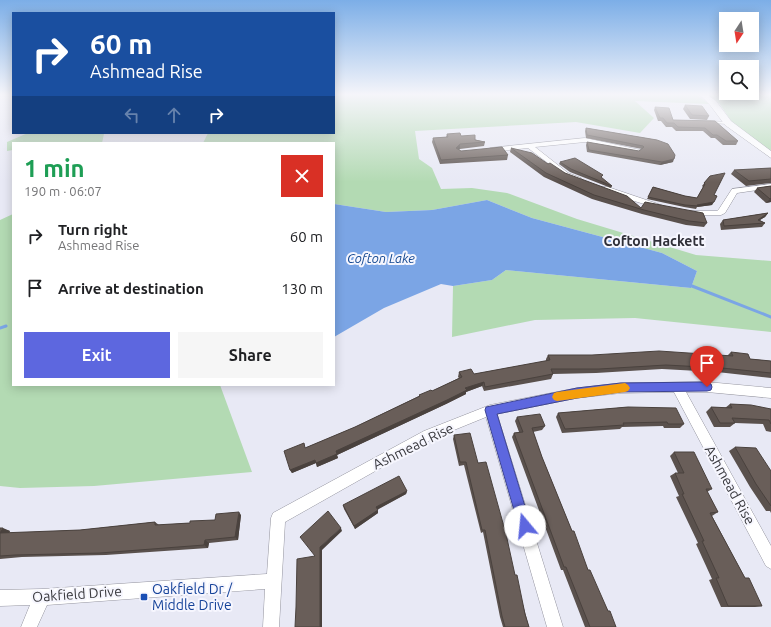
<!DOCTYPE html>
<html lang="en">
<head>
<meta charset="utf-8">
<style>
	:root { --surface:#fff; --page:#f6f6f6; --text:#202124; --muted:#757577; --accent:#5d67df }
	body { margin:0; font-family:Ubuntu,sans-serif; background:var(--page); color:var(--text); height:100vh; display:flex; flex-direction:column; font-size:15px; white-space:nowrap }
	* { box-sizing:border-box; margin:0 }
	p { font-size:13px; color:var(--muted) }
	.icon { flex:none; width:22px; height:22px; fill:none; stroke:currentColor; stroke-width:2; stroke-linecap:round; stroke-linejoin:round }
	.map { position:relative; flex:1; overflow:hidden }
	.panel { position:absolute; left:12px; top:142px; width:323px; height:244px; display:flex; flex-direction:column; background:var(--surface); border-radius:0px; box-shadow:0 2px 10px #0003 }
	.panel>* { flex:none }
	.banner { position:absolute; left:12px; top:12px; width:323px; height:122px; border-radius:0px; box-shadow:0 2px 10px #0003; background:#1a4fa0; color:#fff; overflow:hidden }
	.needle { width:26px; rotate:192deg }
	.tools { position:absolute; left:719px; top:12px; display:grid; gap:8px }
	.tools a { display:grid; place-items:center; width:40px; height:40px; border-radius:0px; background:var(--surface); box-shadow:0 2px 10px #0003; font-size:20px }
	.pin { position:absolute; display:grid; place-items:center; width:34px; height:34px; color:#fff; margin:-41px -17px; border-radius:50% 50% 50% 0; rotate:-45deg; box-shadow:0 0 4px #0007 }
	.pin .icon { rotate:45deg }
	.me { position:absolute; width:44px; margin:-22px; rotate:343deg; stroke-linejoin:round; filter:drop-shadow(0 0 3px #0008) }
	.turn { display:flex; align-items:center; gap:14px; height:84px; padding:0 12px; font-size:18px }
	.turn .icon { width:52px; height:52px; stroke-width:2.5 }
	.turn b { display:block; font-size:28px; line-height:34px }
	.lanes { display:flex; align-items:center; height:38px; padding:0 12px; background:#0003; justify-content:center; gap:20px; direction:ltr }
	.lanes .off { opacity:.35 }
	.round { display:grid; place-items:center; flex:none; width:42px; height:42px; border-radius:0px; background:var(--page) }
	.head { display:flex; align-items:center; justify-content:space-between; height:68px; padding:0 12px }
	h1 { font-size:24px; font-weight:600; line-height:30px; color:#1e9e55 }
	.primary-button { display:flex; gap:8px; margin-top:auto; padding:8px 12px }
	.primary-button a { flex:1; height:46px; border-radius:0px; background:var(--accent); color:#fff; font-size:16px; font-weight:600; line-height:46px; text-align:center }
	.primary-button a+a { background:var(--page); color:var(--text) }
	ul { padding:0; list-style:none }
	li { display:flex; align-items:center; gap:12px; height:52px; padding:0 12px }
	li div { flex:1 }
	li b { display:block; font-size:15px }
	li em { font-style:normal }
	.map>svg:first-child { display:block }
	.green { fill:#b3dab3 }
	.water { fill:#7ba5e5 }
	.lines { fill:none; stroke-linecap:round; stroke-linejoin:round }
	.stream { stroke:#7ba5e5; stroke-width:3 }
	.lane-casing { stroke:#93939e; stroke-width:1 }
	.street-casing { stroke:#93939e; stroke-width:1 }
	.secondary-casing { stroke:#93939e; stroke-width:1 }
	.lane { fill:#fff; fill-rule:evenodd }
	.street { fill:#fff; fill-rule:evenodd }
	.secondary { fill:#fff; fill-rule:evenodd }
	.wall { fill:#5a514d }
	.shaded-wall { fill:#4a423e }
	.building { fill:#695e59; stroke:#4a423e }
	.route { fill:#5d67df; stroke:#3c4391 }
	.slow { fill:#f59e0b }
	.transit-dot { fill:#1a4fb4; stroke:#f6f6fe; stroke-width:1.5 }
	.labels { text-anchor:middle; stroke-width:4; stroke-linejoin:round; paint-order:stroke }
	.water-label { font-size:13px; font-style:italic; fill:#124791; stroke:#f6f6fe }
	.quarter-label { font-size:14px; font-weight:bold; fill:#2f2f38; stroke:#f6f6fe }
	.near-street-label { font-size:14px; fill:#39393e; stroke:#f6f6fe }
	.near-transit-label { font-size:14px; fill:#164399; stroke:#f6f6fe; text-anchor:start }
</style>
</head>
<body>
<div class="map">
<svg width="771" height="627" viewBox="0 0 771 627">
	<rect width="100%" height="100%" fill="#e8e9f5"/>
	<path class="green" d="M334 95H697L709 104 635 101 654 118 640 133 576 122 415 131 419 159 432 168 441 189 472 188 507 193 577 219 696 255 771 261V332L635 318 535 320 452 337 453 286 492 280 506 270 691 288 697 271 662 253 532 218 487 200 432 210 386 212 334 204V143H203L208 133H334Z
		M708 95H771V153L734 125 719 103Z
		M28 133H104V134L102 143H13V150L7 151V142Z
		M13 214V385H220L252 472 94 486 20 488 0 486V220Z"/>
	<path class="water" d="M487 200 532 218 662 253 697 271 691 288 506 270 492 280 453 286 441 284 384 308 334 337V204L386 212 432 210Z"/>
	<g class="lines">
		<path class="stream" d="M692 286 771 317
			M0 328 6 326"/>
		<g class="lane-casing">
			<path id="lane" d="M710 121 728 122 729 123 728 124 711 123 710 122Z"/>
		</g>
		<g class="street-casing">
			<path id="street" d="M585 138 641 150 638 152 585 142 535 147 568 173 581 178V182H578L564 175 528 148 490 152 487 150 490 148Z
				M771 184V188L737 193 725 213 721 215H689L685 213 689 211H717L719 209 732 189Z
				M602 187H608L664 206 663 208H657L602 191Z
				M707 382 771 388V398L707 392H686L771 546V569L766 566 674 392 621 393 577 398 497 414 563 627H547L486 417 432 439 285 522 279 627H263L265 589 47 605 37 627H21L30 605 0 606V590L42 589 267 574 271 518 273 513 424 431 490 405 577 388 621 383Z"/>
		</g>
		<g class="secondary-casing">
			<path id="secondary" d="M700 95H708L716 101 731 121 771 151V158L725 125 710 105Z"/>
		</g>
		<use href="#lane" class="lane"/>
		<use href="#street" class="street"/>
		<use href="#secondary" class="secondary"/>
	</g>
	<path class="wall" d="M685 105 709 116 707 120 690 119 683 109Z
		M655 107 673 120 715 121 738 141 736 145H723L715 138H711L703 131H676L672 127H666L661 121H658L654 110Z
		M586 128 657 140 673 162 660 165 587 152 586 145 587 142 639 151 642 149 586 138 585 131Z
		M447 134 461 136 485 142 484 146 460 149 458 150 461 151 508 155 507 160 440 164 432 142 433 138 446 137Z
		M511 148 548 164 565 173 641 208 707 223 704 227 686 225 642 214 592 199 544 177 510 152Z
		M560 162 612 186 611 188 570 172 559 164Z
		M771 168V183L746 186 731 174 734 170Z
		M710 176 714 195 712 205 697 207 696 209 684 207 647 199 653 187 685 196 697 198 703 187 702 186Z
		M771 186V202L766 203 754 192 757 188Z
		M768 213 765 217 760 220 765 223 762 227 721 230 720 224 723 220Z
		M731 352 750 359 771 361V378L717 372 662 369 596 373 553 374 551 379 484 391 482 386 466 392V394L446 404 337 455 338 458 317 467 316 463 292 473 290 470 305 448 355 427 419 396V395L432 391 459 378 458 377 459 372 474 374 546 361V359L548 355 727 356Z
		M730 404 771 409V432L766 431 763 424 735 423 730 427H714L706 412 711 407 725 408Z
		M628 407 684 424 680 428H664L663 426 622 427 620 429 562 433 556 417 558 413Z
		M517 417 545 426 542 430 533 432 542 457 572 531 588 570 616 627H585L563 570H561L512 437 514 433 519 432 515 421Z
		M454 435 478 463 515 575 529 627H503L500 617 483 532 481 533 464 465 459 466 453 439Z
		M735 447 771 471V513L770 511H766L750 487 729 451Z
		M674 452 712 489 707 492 718 512 712 516 745 578 762 606 755 607H721L709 580 712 579 696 544 698 543 676 497 679 496 670 476 675 473H678L670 456Z
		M407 491 406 494 377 510 378 513 355 529 344 509 343 505Z
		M241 515 238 540 209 543 208 548 106 555 22 557 0 559V528L10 531 9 533 80 530 155 522 159 525 190 523 215 520Z"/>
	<path class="shaded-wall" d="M460 144V149L456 152V148Z
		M674 159 673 162 660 165 662 162Z
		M771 198V202L766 203Z
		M714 202 712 205 697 207 698 206 697 205Z
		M768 213 765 217 755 223 758 220Z
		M484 382 482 386 466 392V394L446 404 337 455 338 458 317 467 316 463 336 451 465 388Z
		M315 460 316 463 292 473 290 470Z
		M407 491 406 494 376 510V507Z
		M378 510V513L355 529 354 526Z
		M239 512 241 515 238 540 235 537Z
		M3 528 10 531 7 536 0 533Z
		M341 528 342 531 322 550V627H320V547Z
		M205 540 209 543 208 548 204 545Z"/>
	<path class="building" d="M685 105 702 106 709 116 692 115Z
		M655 107 669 108 673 120 715 121 738 141H726L717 135H713L705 128 678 127 674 123H667L663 118H660Z
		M586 128 657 140 668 144 675 155 674 159 662 162 589 150 587 142 639 151 644 147 643 146 587 135Z
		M460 133 461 136 475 135V140L485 142 460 144 456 148 461 151 502 147 508 155 441 160 433 138 448 137 447 134Z
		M511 148 532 153 548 164 550 163 565 173 627 196 641 208 645 202 703 213 707 223 689 221 644 210 594 195 546 173Z
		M575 158 603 175 601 177 612 186 571 169 560 162Z
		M771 168V179L749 181 734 170Z
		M725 173 714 195 717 196 714 202 697 205 698 206 685 205 648 197 653 187 685 196 697 198 705 184 704 183 710 176Z
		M771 186V198L770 199 757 188Z
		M768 213 758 220 765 223 724 226 723 220Z
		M659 351 733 356 731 352 748 354 750 359 771 361V373L722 368 666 365 599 369H551L553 374 485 387 484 382 465 388 467 390 447 400 336 451 337 454 316 463 315 460 290 470 284 451 304 443 305 448 355 427 420 396 419 395 431 390 432 391 462 377 459 372 471 369 474 374 550 360 548 355H592Z
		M730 404 751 405 771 409V424L769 420 732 418 735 423H720L711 407 732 408Z
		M628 407 676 408 684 424H668L667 422 623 423 624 425 565 429 558 413Z
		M540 414 545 426 532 428 542 457 572 531H574L588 570H590L608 611H610L616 627H590L566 567H564L514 433 523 432 517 417Z
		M470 433 478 463 486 462 506 534 515 575H517L525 614 529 627H505L502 616 485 530H482L466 462H460L454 435Z
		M735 447 756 448 771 471V506L756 484Z
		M674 452H694L712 489H706L718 512 710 513 745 578H749L762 606H728L716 578H719L702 541H704L682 494H684L675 473H684Z
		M399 476 407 491 376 507 378 510 354 526 343 505Z
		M328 511 341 528 320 547V627H295L296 607 297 559 315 556 300 537Z
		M239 512 235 537 205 540 204 545 100 553 15 555 0 556V528H3L0 533 80 530 155 522V525L190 523V521L215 520 216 514Z"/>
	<linearGradient id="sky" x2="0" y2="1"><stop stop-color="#7caee7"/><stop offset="0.52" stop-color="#f5f5fa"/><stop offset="1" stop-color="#f5f5fa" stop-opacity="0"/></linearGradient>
	<rect width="771" height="182" fill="url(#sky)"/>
	<path class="route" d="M707 382 711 384 712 387 711 390 707 391 621 392 577 398 497 414 531 526 529 531 525 533 520 531 485 410 486 407 577 388 621 383Z"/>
	<path class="slow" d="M625 383 628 385 630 388 628 391 625 392 557 401 554 400 552 397 554 393 557 392Z"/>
	<rect class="transit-dot" x="140" y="593" width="8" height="8" rx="2"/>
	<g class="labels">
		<g class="water-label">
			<text x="381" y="263">Cofton Lake</text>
		</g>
		<g class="quarter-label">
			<text x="654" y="246">Cofton Hackett</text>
		</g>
		<g class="near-street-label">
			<text transform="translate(413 446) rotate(-26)" y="5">Ashmead Rise</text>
			<text transform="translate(730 485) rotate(61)" y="5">Ashmead Rise</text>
			<text transform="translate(77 594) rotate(-4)" y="5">Oakfield Drive</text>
		</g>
		<g class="near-transit-label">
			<text x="152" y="594">Oakfield Dr /<tspan x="152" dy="16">Middle Drive</tspan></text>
		</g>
	</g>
</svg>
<div class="tools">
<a><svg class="needle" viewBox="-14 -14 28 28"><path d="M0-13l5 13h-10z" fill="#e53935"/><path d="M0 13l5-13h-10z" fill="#757577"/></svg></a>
<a><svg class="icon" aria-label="search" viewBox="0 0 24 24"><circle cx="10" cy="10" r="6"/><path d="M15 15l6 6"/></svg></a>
</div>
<div class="pin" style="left:707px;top:387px;background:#d93025"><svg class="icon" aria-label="arrive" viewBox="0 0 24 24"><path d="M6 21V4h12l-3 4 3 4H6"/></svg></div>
<svg class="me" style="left:525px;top:526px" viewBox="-20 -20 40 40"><circle r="19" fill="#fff"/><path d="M0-13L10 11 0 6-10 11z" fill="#5d67df"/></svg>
<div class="banner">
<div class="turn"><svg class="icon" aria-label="right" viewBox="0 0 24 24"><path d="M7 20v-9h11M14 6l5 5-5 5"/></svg><div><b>60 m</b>Ashmead Rise</div></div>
<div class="lanes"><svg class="icon off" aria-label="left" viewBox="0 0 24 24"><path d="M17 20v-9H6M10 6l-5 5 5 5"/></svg><svg class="icon off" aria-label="ahead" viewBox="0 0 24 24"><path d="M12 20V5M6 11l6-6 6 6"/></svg><svg class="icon" aria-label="right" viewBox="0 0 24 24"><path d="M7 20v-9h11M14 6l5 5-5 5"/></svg></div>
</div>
<section class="panel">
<div class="head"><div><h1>1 min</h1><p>190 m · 06:07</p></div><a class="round" style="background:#d93025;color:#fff"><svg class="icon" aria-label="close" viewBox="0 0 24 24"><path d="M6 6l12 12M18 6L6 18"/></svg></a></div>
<ul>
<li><svg class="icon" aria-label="right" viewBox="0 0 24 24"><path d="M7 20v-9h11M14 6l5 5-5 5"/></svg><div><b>Turn right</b><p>Ashmead Rise</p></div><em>60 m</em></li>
<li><svg class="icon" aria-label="arrive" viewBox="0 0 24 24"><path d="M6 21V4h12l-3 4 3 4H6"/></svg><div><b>Arrive at destination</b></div><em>130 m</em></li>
</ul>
<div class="primary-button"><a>Exit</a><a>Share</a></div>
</section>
</div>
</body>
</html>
